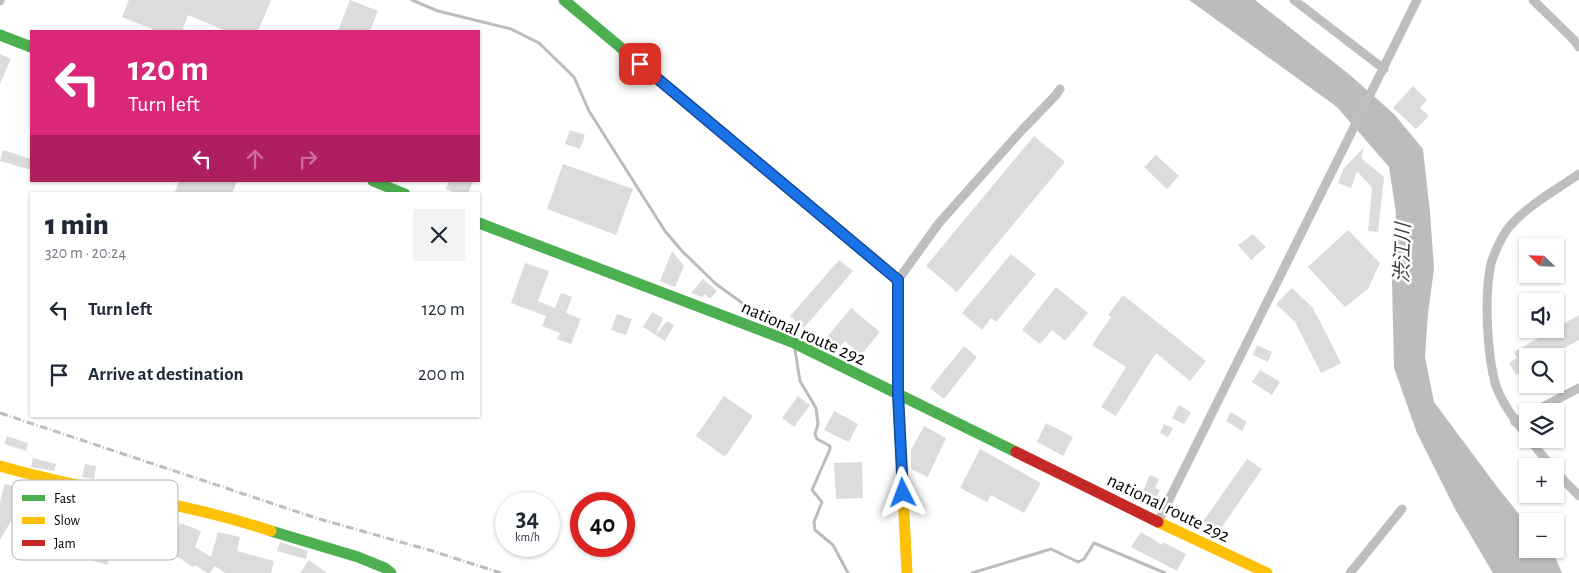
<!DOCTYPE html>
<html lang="en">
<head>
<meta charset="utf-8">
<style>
	:root { --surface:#fff; --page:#f2f2f3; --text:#1f2937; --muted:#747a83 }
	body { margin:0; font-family:"Alegreya Sans","Noto Sans JP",sans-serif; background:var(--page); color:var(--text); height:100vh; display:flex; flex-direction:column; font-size:19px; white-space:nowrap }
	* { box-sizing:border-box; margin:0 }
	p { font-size:16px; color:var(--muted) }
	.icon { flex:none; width:28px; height:28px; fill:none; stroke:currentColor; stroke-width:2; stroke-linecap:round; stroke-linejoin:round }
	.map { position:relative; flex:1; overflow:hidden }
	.panel { position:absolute; left:30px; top:192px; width:450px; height:225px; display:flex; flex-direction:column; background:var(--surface); border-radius:0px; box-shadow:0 1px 4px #0004 }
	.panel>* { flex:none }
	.hud { position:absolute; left:30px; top:30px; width:450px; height:152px; border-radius:0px; box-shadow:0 1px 4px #0004; background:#db2777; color:#fff; overflow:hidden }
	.needle { width:32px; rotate:293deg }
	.buttons { position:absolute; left:1519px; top:238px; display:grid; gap:10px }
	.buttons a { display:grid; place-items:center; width:45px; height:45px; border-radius:0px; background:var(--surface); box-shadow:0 1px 4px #0004; font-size:25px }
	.speed { position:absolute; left:495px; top:492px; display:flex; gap:10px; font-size:25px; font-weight:700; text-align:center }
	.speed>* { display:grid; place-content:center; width:65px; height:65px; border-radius:50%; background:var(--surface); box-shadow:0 1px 4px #0004; line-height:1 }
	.speed small { font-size:12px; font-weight:400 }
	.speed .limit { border:8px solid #d22; background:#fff; color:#111 }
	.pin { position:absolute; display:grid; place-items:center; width:42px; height:42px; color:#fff; margin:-21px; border-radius:10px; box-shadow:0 2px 8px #0006 }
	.me { position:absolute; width:55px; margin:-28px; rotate:357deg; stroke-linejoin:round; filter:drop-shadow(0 0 4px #0008) }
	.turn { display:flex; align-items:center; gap:18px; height:105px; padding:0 15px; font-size:22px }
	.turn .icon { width:65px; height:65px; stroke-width:2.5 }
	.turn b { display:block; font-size:35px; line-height:42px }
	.lanes { display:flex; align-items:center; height:48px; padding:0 15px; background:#0003; justify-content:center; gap:25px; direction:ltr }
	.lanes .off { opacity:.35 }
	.round { display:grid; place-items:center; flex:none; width:52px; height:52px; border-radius:0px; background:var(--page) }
	.overview { display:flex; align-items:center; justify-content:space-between; height:85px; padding:0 15px }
	h1 { font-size:30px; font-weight:800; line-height:38px }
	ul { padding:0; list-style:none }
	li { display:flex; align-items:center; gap:15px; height:65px; padding:0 15px }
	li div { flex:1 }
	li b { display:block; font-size:19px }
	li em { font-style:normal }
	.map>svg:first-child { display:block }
	.water { fill:#bcbcbc }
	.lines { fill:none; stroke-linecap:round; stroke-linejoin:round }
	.stream { stroke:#bcbcbc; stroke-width:3 }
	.building { fill:#dcdcdc }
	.street { stroke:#bebebe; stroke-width:9 }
	.fast { stroke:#4caf50; stroke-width:11 }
	.slow { stroke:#ffc107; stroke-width:11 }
	.jam { stroke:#c62828; stroke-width:11 }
	.rail { stroke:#bdbdbd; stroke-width:3; stroke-dasharray:8 2.5 1 2.5; stroke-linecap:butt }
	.route-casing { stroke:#114b97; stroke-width:12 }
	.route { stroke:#1a73e8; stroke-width:9 }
	.labels { text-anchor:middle; stroke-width:5; stroke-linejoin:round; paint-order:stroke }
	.street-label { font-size:19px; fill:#000; stroke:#fff }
	.water-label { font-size:20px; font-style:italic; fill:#404040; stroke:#fff }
	.key { fill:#fff; stroke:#b2b2b2; stroke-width:1 }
	.key-label { font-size:14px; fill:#000 }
</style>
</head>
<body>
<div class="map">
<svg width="1579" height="573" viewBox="0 0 1579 573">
	<rect width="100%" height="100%" fill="#fff"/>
	<path class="water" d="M1189 0H1255L1350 75 1394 114 1423 149 1430 212 1434 269 1428 313 1425 357 1434 402 1498 488 1527 524 1528 549H1547L1556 559 1562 573H1493L1455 509 1417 433 1394 368 1392 282 1396 213 1389 167 1337 107Z"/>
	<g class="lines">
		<path class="stream" d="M412 0 438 11 511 29 539 43 574 77 589 111 665 231 682 251 716 284 752 310 786 328 791 335
			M795 350 800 381 816 408 818 424 815 434 817 439 830 446V449L812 490 822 502 814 522 815 530 833 545 848 573
			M972 573 1051 549 1078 562 1084 559 1094 543 1165 573"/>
	</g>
	<path class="building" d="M129 0H271L258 31H226L188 15 182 31H157L122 17Z
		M350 0 378 11 370 31H338Z
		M0 54 11 59 0 84Z
		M1413 86 1427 100 1420 108 1429 116 1416 129 1393 108Z
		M570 130 585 135 580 149 565 144Z
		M1034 136 1065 162 957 292 926 266Z
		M1364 147 1361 158 1384 177 1378 232 1368 231 1372 188 1357 171 1351 188 1338 183 1344 168Z
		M3 150 31 159V170L0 161Z
		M1156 155 1179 176 1167 189 1144 167Z
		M563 164 633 189 616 235 547 209Z
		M179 181H237L232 194H174Z
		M449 181H473L468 194H457L446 189Z
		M1348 230 1380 263 1368 289 1345 307 1308 267Z
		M1253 234 1266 247 1251 260 1238 245Z
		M672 251 684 266 675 287 660 281Z
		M1011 254 1036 274 996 322 991 318 982 330 962 313Z
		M839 260 853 271 804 328 790 316Z
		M525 263 549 271 538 301 555 308 561 293 572 297 566 313 581 319 571 344 557 339 560 333 542 326 546 316 511 303Z
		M703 279 717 291 710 299 705 294 702 297 691 293Z
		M1056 287 1088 313 1065 341 1052 330 1040 344 1022 330Z
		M1292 288 1313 308 1341 363 1321 373 1295 322 1276 304Z
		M1123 295 1206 361 1190 381 1156 353 1116 416 1101 407 1126 367 1092 345 1111 317 1108 315Z
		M851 308 880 332 861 355 845 341 835 352 823 342Z
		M652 312 663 318 656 334 667 321 674 325 665 341 643 327Z
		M617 314 632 319 626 335 611 330Z
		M1579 315V340L1550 356H1528V369L1516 375 1509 363 1517 358 1514 352Z
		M1257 345 1272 352 1268 362 1253 355Z
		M964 346 977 357 944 399 930 388Z
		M1260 370 1280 382 1272 395 1252 382Z
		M724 396 753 416 725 457 696 436Z
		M798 396 810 405 794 427 782 418Z
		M1179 405 1191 412 1184 424 1172 418Z
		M834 411 858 424 849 442 824 430Z
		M1231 412 1247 422 1242 431 1226 421Z
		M1046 423 1073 437 1063 456 1037 442Z
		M1164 424 1173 428 1168 437 1160 433Z
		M924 426 946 438 928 477 911 469V450Z
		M7 436 28 443 26 451 4 444Z
		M980 449 1041 483 1024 513 991 495 987 502 960 488Z
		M33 458 56 464 54 471 31 467Z
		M1247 459 1262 469 1217 534 1202 523Z
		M862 462 863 498 836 499 834 463Z
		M85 464 96 466 94 479 82 477Z
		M1150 475 1159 479 1155 488 1160 490 1153 505 1140 498Z
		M5 484 26 490 25 494 122 520 117 541 107 565 92 560 93 555 64 546 71 526 25 515 19 526 11 521 0 540V501Z
		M144 515H146V518L177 530 180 523 201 531 195 547 211 557 218 532 240 537 237 551 274 561 271 573H225L215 566 210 573H207L195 565 193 567 176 556 175 558 166 553 173 539 152 531 148 539 145 538 143 556H132L133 543Z
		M1141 532 1162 545 1163 542 1186 554 1177 571 1131 547Z
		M280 542 308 551 306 559 277 551Z
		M309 560 327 573H300Z"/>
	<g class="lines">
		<path class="street" d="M1294 0 1384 69
			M1533 0 1573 39 1579 47
			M0 1V0
			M898 280 939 223 1023 129 1056 95 1060 89
			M1535 411 1579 388
			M1515 422 1528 415
			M1528 437C1515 421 1503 405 1496 386 1487 355 1484 295 1491 264 1494 253 1502 236 1509 227 1528 205 1556 190 1579 174
			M1529 439 1551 466
			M1555 471 1579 496
			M1158 522 1417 0
			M1350 573 1402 509"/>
		<path class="fast" d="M564 0 898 280V397
			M0 35 31 47
			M373 181 405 194
			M479 223 792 342 1016 452
			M271 531 358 557 385 568 391 573"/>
		<path class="slow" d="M898 397 907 573
			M0 466C89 492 182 501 271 531
			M1158 522 1267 573"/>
		<path class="jam" d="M1016 452 1158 522"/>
		<path class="rail" d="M0 413 316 518 429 550 501 573"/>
	</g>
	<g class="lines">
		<g class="route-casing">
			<path id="route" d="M640 64 898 280V394L903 493"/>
		</g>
		<use href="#route" class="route"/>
	</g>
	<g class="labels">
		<g class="street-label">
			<text transform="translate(804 332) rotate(24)" y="7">national route 292</text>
			<text transform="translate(1169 507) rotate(26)" y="7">national route 292</text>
		</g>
		<g class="water-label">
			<text transform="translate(1402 253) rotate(-88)" y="7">渋江川</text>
		</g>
	</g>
	<rect x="12" y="480" width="166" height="80" rx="8" class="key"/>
	<rect x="22" y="495" width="23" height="6" fill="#4caf50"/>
	<rect x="22" y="517" width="23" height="7" fill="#ffc107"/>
	<rect x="22" y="540" width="23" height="6" fill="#c62828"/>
	<g class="key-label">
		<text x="54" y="503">Fast</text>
		<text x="54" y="525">Slow</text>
		<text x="54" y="548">Jam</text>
	</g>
</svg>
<div class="buttons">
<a><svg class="needle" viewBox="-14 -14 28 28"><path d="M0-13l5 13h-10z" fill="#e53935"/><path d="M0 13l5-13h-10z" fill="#747a83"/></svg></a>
<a><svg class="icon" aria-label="sound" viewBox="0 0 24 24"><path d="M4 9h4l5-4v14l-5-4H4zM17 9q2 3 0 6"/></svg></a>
<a><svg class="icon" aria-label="search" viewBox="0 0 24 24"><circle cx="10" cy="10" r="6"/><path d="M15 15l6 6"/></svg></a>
<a><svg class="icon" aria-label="layers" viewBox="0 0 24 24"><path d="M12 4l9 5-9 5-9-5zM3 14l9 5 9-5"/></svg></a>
<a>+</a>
<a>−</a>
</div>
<div class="speed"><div>34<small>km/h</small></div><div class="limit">40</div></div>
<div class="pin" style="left:640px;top:64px;background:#d93025"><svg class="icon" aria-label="arrive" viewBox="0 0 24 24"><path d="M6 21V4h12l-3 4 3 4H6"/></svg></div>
<svg class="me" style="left:903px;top:493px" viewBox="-20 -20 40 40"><path d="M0-17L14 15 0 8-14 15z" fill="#1a73e8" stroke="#fff" stroke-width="4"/></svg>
<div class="hud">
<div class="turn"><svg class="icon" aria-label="left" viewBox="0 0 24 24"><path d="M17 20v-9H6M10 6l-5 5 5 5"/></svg><div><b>120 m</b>Turn left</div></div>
<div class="lanes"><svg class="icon" aria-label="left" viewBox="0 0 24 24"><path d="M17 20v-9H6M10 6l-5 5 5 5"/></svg><svg class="icon off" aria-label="ahead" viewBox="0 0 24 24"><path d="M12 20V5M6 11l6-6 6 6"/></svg><svg class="icon off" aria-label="right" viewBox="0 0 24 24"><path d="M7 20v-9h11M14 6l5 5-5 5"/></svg></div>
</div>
<section class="panel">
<div class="overview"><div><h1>1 min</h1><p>320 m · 20:24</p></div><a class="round"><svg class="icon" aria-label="close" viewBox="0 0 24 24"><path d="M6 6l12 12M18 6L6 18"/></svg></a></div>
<ul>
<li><svg class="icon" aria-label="left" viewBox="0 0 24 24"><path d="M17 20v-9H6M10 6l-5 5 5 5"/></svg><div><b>Turn left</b></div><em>120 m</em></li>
<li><svg class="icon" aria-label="arrive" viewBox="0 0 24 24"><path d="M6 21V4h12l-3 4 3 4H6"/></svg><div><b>Arrive at destination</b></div><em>200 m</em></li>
</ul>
</section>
</div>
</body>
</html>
